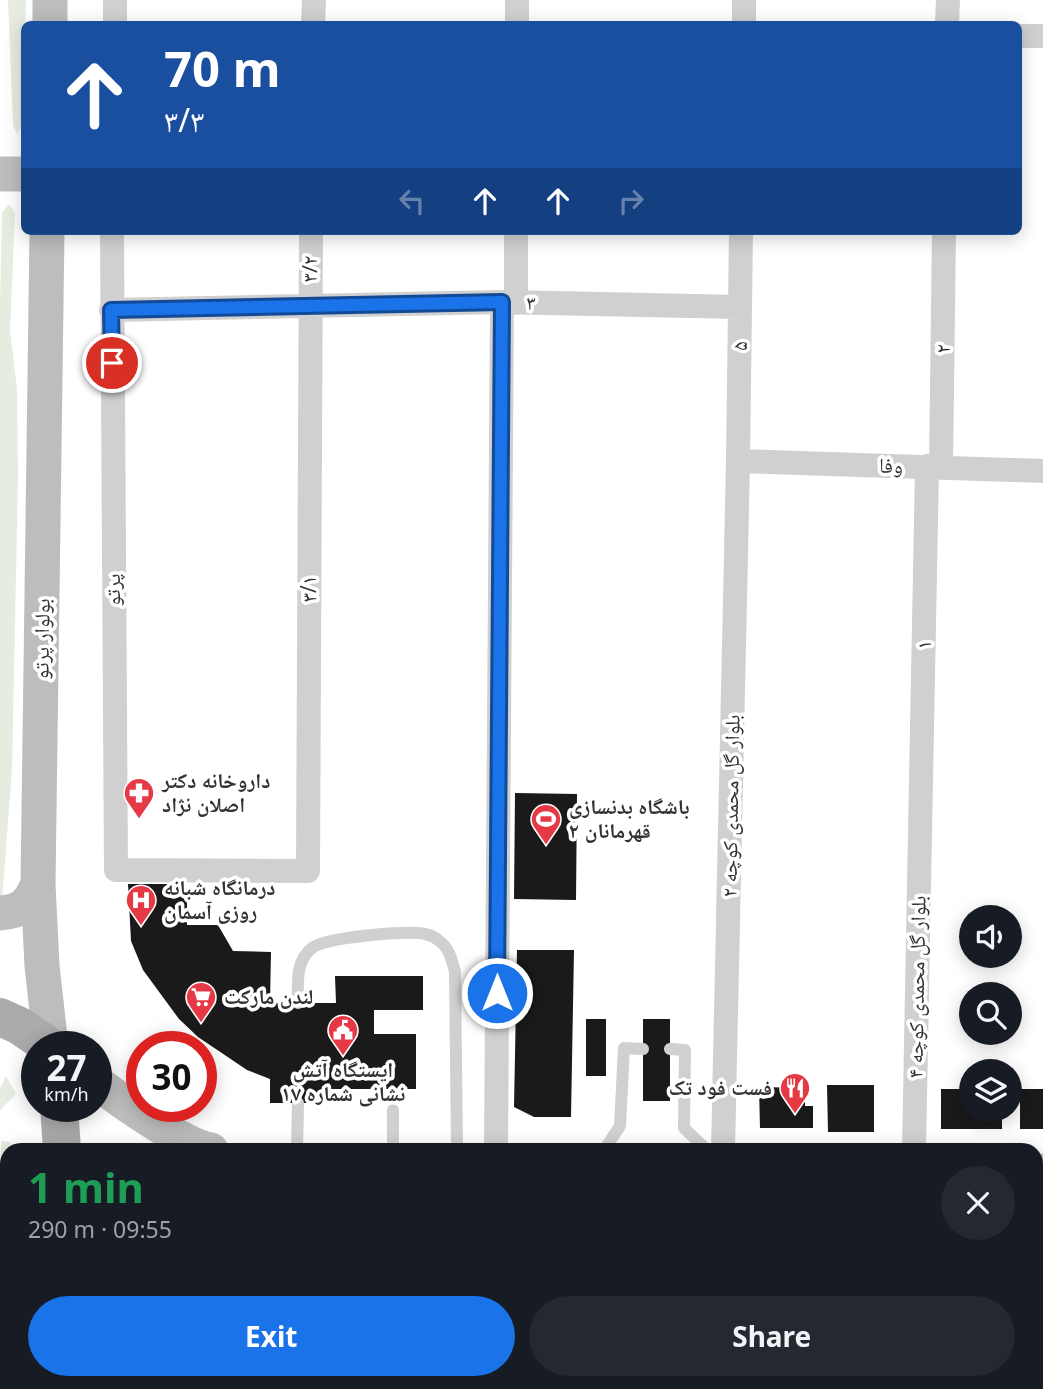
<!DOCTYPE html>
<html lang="en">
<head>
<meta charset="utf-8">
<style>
	:root { --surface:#171b24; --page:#242831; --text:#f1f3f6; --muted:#9ea1a6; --accent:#1a73e8 }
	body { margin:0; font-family:"Noto Sans","Noto Naskh Arabic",sans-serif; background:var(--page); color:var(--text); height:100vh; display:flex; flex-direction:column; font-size:26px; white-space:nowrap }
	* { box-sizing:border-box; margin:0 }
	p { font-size:23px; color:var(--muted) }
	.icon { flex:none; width:38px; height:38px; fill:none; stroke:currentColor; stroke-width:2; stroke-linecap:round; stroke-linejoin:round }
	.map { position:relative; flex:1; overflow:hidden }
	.panel { position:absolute; left:0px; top:1143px; width:1043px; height:247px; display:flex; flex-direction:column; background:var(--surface); border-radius:21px 21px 0 0; box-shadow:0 4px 18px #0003 }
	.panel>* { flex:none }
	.hud { position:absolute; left:21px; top:21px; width:1001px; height:214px; border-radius:10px; box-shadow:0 4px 18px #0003; background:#1a4fa0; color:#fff; overflow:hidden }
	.fabs { position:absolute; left:959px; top:905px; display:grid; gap:14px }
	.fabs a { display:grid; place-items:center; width:63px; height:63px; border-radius:50%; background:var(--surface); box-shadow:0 4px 18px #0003; font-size:35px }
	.speed { position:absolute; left:21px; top:1031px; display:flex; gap:14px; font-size:35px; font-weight:700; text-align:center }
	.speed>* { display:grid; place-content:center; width:91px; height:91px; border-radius:50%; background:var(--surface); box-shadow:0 4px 18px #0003; line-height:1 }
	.speed small { font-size:18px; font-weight:400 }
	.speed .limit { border:10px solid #d22; background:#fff; color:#111 }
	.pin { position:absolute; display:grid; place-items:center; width:60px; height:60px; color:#fff; margin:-30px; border:4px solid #fff; border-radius:50%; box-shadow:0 2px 7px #0007 }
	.me { position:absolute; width:77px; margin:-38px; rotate:0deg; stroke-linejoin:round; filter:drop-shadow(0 0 5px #0008) }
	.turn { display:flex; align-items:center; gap:24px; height:147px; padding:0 28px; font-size:32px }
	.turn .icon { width:91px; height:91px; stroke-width:2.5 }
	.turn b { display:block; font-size:49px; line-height:60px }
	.lanes { display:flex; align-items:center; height:66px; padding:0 28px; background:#0003; justify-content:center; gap:35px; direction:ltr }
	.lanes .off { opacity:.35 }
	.round { display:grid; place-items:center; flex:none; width:74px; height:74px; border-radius:37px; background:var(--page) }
	.summary { display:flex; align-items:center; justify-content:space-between; height:119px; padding:0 28px }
	h1 { font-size:42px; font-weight:700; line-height:52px; color:#1e9e55 }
	.primary-button { display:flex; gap:14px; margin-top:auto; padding:14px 28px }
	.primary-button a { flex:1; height:80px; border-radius:42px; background:var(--accent); color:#fff; font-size:28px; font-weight:700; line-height:80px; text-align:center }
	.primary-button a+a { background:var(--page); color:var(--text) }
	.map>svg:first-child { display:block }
	.green { fill:#e6ecdf }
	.building { fill:#1a1a1a }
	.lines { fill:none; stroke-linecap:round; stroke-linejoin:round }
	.lane { stroke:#d0d0d0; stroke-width:12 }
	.street { stroke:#d0d0d0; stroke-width:24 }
	.secondary { stroke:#bdbdbd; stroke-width:35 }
	.primary { stroke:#ababab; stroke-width:38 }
	.route-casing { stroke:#114b97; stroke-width:18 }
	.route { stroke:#1a73e8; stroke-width:12 }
	.labels { text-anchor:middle; stroke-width:7; stroke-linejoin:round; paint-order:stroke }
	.street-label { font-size:21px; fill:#333; stroke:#fff }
	.poi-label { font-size:21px; font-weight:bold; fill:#333; stroke:#fff; text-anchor:start }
</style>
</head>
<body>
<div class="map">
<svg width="1043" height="1389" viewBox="0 0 1043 1389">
	<rect width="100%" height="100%" fill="#fff"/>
	<path class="green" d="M8 0H26L22 125 17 134 13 125Z
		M9 204 15 213 10 330 17 389 18 478 12 769 2 900 0 902V303L2 213Z
		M6 1076 16 1094 0 1110V1088Z
		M1 1141 11 1142 9 1150H7L3 1189 6 1196 0 1207Z
		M1036 1194 1043 1195V1231L1036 1230Z"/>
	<path class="building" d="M515 793 577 794 576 900 514 899Z
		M128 884H187V925H218L233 951 271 952 270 1003H336L335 976H423V1010H374V1034H416V1089H327L328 1103H270V1079L247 1070 198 1037 179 1019 143 970 131 941Z
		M517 950H574L571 1117H534L514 1107Z
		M586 1019H606V1076H586Z
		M643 1019H670V1101H643Z
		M827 1085H874V1132H828Z
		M759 1087 805 1088V1106H813V1128H760Z
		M941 1089H971V1110H1002V1129H941Z
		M1020 1089H1043V1129H1020Z"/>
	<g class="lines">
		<path class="lane" d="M298 1003C298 984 295 961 312 948 326 937 398 932 418 933 424 933 434 936 438 940 449 947 452 960 455 972L457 1150
			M670 1049 685 1050 684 1128 707 1150
			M393 1110V1150
			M297 1150 298 1103
			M604 1150 620 1126 624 1048 643 1049"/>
		<path class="street" d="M115 24V0
			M313 24 314 0
			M517 24V0
			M744 24V0
			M947 24 948 0
			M1018 36H1043
			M112 231 116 870 308 871 311 231
			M516 303V231
			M111 310 502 302 740 307
			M738 461 1043 471
			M941 467 944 231
			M496 1150 502 302
			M723 1150 738 461 741 231
			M914 1150 927 466
			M422 1389 423 1382
			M835 1389V1382
			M1033 1389V1382"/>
		<path class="secondary" d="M50 24V0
			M0 174H24
			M47 231 38 884 42 966 51 1046
			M0 913C23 911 29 904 38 884
			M96 1082C121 1101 182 1145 211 1150
			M1036 1171H1043
			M1036 1262H1043
			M5 1389 7 1380
			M228 1389V1382
			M631 1389V1382"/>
		<path class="primary" d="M0 1017 20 1026 49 1046
			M59 1106 62 1150
			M0 1289H7"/>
	</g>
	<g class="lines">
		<g class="route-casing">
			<path id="route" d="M112 363 111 310 502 302 497 993"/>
		</g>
		<use href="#route" class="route"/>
	</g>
	<defs>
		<g id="pharmacy-pin" transform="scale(1.575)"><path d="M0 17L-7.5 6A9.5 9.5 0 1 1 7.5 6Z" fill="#e63946" stroke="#fff"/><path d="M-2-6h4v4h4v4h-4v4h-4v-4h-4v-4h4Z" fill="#fff"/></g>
		<g id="stadium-pin" transform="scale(1.575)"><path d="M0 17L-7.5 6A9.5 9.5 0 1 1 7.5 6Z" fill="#e63946" stroke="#fff"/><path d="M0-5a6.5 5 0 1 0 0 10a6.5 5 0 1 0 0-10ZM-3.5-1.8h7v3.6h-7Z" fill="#fff"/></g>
		<g id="hospital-pin" transform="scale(1.575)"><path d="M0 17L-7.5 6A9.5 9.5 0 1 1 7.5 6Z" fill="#e63946" stroke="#fff"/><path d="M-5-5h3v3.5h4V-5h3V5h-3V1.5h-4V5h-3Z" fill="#fff"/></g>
		<g id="supermarket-pin" transform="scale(1.575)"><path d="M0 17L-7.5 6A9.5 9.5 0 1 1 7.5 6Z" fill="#e63946" stroke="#fff"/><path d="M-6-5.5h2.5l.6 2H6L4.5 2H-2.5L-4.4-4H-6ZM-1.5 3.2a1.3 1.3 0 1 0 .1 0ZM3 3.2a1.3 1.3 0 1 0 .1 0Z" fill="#fff"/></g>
		<g id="civic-pin" transform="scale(1.575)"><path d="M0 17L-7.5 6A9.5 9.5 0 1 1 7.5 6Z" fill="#e63946" stroke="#fff"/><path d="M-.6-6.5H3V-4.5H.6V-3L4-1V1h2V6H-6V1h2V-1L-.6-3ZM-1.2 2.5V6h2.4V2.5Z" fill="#fff"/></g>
		<g id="restaurant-pin" transform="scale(1.575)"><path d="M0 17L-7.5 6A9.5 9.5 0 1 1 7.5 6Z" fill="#e63946" stroke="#fff"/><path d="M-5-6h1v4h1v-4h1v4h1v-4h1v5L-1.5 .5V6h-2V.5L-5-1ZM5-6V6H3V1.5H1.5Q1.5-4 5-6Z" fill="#fff"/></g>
	</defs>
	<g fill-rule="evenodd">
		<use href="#pharmacy-pin" x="139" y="793"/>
		<use href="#stadium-pin" x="546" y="819"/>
		<use href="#hospital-pin" x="141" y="900"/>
		<use href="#supermarket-pin" x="201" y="997"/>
		<use href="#civic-pin" x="343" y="1030"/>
		<use href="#restaurant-pin" x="795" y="1088"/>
	</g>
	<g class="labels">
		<g class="street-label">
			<text transform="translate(310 269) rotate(-89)" y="7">۳/۲</text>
			<text transform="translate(531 303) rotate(1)" y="7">۳</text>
			<text transform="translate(740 346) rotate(-89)" y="7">۵</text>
			<text transform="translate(943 349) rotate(-89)" y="7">۲</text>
			<text transform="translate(891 466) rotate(2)" y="7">وفا</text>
			<text transform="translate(309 589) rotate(-90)" y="7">۳/۱</text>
			<text transform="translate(113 590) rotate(-90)" y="7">پرتو</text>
			<text transform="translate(42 639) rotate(-89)" y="7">بولوار پرتو</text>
			<text transform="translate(924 645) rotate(-89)" y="7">۱</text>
			<text transform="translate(731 806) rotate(-89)" y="7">بلوار گل محمدی کوچه ۲</text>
			<text transform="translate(917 987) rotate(-89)" y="7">بلوار گل محمدی کوچه ۴</text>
		</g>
		<g class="poi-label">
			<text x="162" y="788">داروخانه دکتر<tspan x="162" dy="24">اصلان نژاد</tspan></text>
			<text x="569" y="814">باشگاه بدنسازی<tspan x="569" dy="24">قهرمانان ۲</tspan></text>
			<text x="164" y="895">درمانگاه شبانه<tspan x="164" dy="24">روزی آسمان</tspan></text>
			<text x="224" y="1004">لندن مارکت</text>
			<text x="343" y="1077" text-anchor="middle">ایستگاه آتش<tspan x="343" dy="24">نشانی شماره ۱۷</tspan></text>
			<text x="772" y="1095" text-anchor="end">فست فود تک</text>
		</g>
	</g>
</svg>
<div class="fabs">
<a><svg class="icon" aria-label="sound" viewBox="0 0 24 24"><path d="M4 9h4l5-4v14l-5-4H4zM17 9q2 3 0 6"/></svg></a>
<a><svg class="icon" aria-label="search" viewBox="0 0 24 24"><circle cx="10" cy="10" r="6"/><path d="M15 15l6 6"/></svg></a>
<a><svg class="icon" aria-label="layers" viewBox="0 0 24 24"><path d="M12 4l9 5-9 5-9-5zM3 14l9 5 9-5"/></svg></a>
</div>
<div class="speed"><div>27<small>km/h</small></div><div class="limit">30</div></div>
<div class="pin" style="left:112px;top:363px;background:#d93025"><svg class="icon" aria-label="arrive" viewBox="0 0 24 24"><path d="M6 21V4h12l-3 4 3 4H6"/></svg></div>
<svg class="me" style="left:497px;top:993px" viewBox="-20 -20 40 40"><circle r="17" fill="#1a73e8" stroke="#fff" stroke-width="3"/><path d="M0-11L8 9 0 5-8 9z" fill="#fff"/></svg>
<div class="hud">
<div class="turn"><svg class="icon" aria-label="ahead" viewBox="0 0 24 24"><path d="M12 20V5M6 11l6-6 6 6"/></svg><div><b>70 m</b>۳/۳</div></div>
<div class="lanes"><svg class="icon off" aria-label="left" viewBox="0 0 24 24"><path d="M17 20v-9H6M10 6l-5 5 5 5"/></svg><svg class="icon" aria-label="ahead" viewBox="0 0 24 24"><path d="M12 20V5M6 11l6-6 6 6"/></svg><svg class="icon" aria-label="ahead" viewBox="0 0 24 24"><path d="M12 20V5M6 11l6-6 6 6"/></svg><svg class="icon off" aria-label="right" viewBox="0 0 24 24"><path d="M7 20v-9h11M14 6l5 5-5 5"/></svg></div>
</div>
<section class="panel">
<div class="summary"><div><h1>1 min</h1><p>290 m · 09:55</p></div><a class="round"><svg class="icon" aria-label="close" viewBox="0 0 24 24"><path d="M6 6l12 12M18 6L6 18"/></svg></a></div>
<div class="primary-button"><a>Exit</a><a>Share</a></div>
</section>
</div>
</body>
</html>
